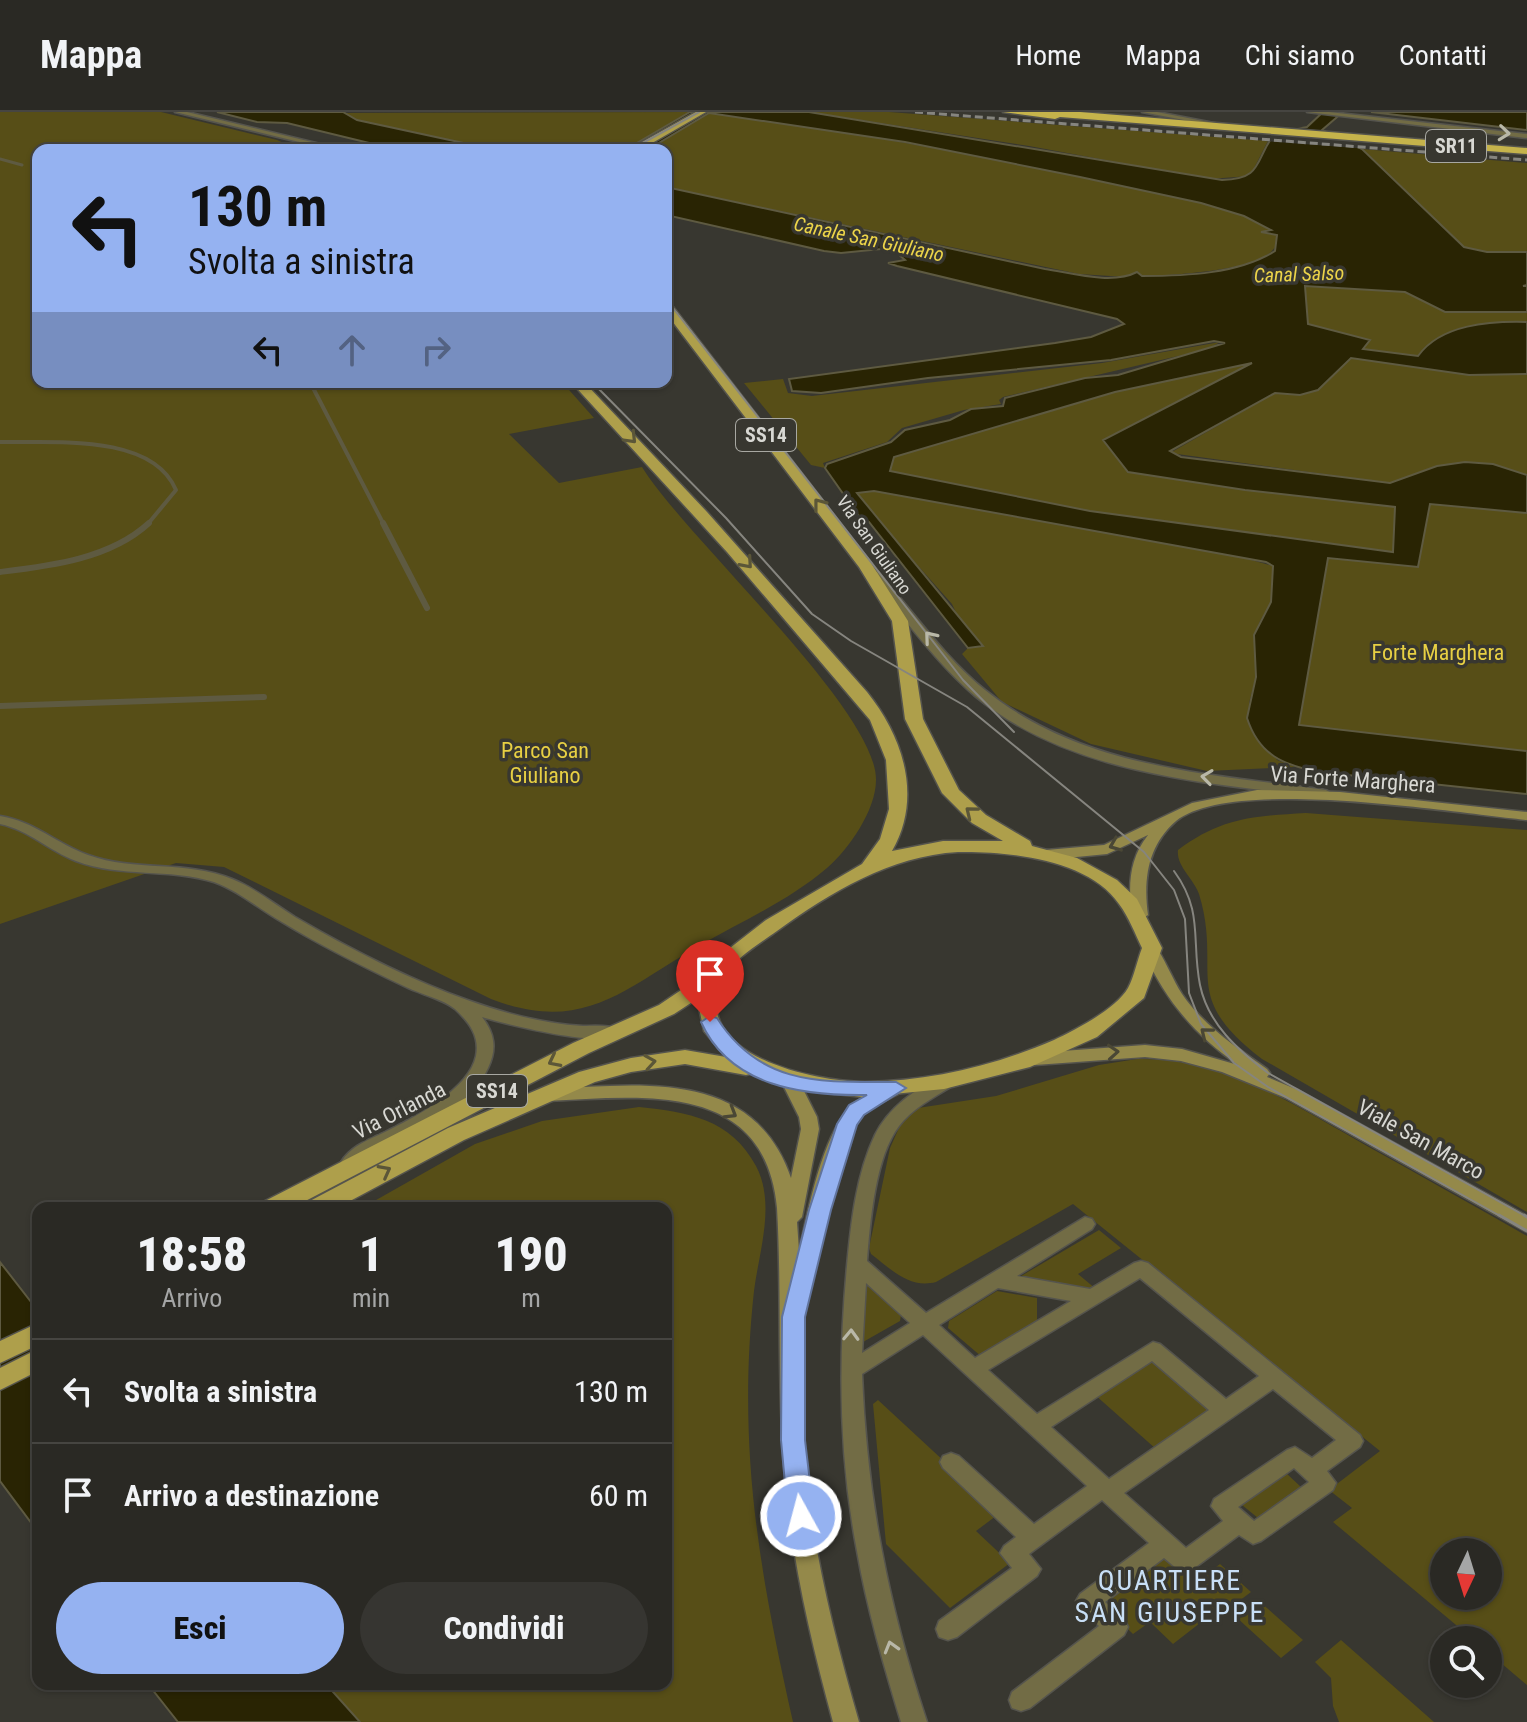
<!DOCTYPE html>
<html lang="it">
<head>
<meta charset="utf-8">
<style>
	:root { --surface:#2a2924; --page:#363531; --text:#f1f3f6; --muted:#a5a6a6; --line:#464541; --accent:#95b2f1 }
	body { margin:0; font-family:"Roboto Condensed",sans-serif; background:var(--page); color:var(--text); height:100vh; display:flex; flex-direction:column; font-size:30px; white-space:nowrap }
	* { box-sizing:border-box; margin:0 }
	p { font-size:26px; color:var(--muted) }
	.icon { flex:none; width:44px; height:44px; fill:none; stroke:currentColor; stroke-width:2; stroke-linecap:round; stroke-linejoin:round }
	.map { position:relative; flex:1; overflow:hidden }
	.drawer { position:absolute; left:32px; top:1090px; width:640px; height:488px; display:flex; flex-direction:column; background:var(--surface); border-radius:16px; box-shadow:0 2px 6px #0004,0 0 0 2px var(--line) }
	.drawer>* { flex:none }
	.banner { position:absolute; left:32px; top:32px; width:640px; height:244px; border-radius:16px; box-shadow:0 2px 6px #0004,0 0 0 2px var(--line); background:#95b2f1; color:#111; overflow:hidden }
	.needle { width:52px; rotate:184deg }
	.buttons { position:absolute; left:1430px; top:1426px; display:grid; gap:16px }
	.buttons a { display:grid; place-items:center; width:72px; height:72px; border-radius:50%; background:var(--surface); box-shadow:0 2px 6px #0004,0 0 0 2px var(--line); font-size:40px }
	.pin { position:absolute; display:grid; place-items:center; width:68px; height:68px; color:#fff; margin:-82px -34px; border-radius:50% 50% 50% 0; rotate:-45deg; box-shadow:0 0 8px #0007 }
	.pin .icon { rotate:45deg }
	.me { position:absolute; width:88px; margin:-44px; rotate:353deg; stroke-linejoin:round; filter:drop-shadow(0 0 6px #0008) }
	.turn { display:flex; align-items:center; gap:28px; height:168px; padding:0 24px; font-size:36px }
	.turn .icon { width:104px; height:104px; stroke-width:2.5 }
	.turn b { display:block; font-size:56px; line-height:68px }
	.lanes { display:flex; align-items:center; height:76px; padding:0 24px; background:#0003; justify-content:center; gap:40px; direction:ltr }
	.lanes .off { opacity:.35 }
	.eta { display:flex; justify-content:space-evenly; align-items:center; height:136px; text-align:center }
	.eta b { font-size:48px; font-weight:800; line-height:56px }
	.cta { display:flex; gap:16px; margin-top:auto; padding:16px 24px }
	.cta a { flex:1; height:92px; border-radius:48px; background:var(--accent); color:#111; font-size:32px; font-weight:800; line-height:92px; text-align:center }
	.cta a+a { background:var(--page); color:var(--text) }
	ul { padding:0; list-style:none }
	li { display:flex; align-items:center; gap:24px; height:104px; padding:0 24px; border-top:2px solid var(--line) }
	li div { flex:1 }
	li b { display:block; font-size:30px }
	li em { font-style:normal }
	header { display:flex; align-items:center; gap:48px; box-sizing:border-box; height:112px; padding:0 40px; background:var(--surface); border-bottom:2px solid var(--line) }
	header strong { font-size:38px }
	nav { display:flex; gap:44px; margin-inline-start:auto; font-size:28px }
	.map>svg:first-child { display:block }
	.green { fill:#574e17; fill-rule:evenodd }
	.water { fill:#292403; stroke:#5e5a41; stroke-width:2; fill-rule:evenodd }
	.pier { fill:#383730 }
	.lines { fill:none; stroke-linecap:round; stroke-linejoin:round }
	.stream-far2 { stroke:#5e5a41; stroke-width:3 }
	.stream-far1 { stroke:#5e5a41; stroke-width:4 }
	.stream { stroke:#5e5a41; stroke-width:6 }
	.street-casing { stroke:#55544d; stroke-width:3 }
	.secondary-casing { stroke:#55544d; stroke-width:3 }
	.primary-casing { stroke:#55544d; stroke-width:3 }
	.highway-casing { stroke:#55544d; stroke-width:3 }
	.street { fill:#726c45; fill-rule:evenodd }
	.secondary { fill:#94894a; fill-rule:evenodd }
	.primary { fill:#ae9f4b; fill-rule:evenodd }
	.highway { fill:#c5b34b; fill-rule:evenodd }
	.tram-far1 { stroke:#86857f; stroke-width:2 }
	.tram { stroke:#86857f; stroke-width:3 }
	.rail { stroke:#86857f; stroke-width:3; stroke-dasharray:8 4; stroke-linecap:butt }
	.oneway { stroke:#b9b8a8 }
	.oneway2 { stroke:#5b5638 }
	.oneway3 { stroke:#4a4735 }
	.route { fill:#95b2f1; stroke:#61749d; stroke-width:2 }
	.labels { text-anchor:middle; stroke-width:7; stroke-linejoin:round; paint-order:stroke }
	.far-street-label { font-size:18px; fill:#d8d8d3; stroke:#383730 }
	.shield { fill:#383730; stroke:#a8a8a2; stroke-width:2 }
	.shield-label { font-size:20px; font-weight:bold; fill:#d8d8d3 }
	.far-water-label { font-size:20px; font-style:italic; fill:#ecd449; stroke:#383730 }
	.park-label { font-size:22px; fill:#e7cf43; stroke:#383730 }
	.street-label { font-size:22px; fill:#d8d8d3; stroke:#383730 }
	.near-neighbourhood-label { font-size:28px; letter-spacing:2px; fill:#c8dff6; stroke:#383730 }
</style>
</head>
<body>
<header>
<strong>Mappa</strong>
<nav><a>Home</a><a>Mappa</a><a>Chi siamo</a><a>Contatti</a></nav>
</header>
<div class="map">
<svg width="1527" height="1610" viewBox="0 0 1527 1610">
	<rect width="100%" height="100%" fill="#383730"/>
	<path class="green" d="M0 0H161L277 28 300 38H38V270H562L594 306 509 322 559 371 642 355C686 426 877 598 876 668 876 698 849 737 827 756 791 787 743 809 702 832 625 876 584 923 491 887L224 755 176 751 0 812Z
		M690 0 625 38H496L357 8 342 1Z
		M809 0H889L1268 29 1250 64 1209 67 1029 34Z
		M709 1C846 18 981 44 1116 72 1163 82 1241 90 1277 123 1286 159 1176 162 1151 164H1142L1137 160 1127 165 1079 162 666 75V38H648Z
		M1362 37 1527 51V140H1487L1465 136Z
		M1305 174 1405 180 1445 200H1527V210C1492 209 1440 212 1419 244L1361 237 1369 228 1307 212Z
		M1220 230 1208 237 1003 285 999 288 1001 292 964 298 902 316 887 330 823 351 825 356 811 353 744 271 783 267 788 281 812 284 1102 251Z
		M1351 246 1469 262H1527V363L1493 352 1465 350 1437 354 1390 371 1170 341 1275 281 1300 283 1318 278Z
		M1256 250 1104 328 1245 378 1395 395 1393 440 1090 399 889 359 894 345 1115 280Z
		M867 378 1219 439 1273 454 1271 490 1259 511 1256 565 1249 591 1277 648 1295 655 1207 659 1091 632 1002 590 962 542 968 536 982 533 962 513 952 492 856 384V381Z
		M1430 392 1527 401V639L1299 614 1328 446 1418 455Z
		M1306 701 1527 718V1100L1262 947C1178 883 1223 861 1199 782 1194 767 1176 754 1178 738 1221 706 1253 704 1306 701Z
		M1137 947C1224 945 1294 993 1367 1034 1421 1064 1474 1094 1527 1124V1573L1488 1540V1528H1474L1333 1410 1352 1396 1329 1378 1380 1339 1073 1092 936 1170C909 1177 891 1157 871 1142L869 1136 890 1036 902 1009 918 996 996 984 1099 953ZM1444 1440H1488V1484H1444Z
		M639 995C688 1000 731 1007 756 1054 776 1092 759 1139 754 1179 737 1335 759 1458 793 1610H360L326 1572H666V1096H362L475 1032 542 1009Z
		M1099 1118 1121 1136 1078 1162 1096 1177 1016 1167Z
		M865 1171 901 1203 900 1209 863 1230Z
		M997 1179 1037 1186V1210L982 1245 948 1216 949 1209Z
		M1151 1245 1214 1297 1156 1337 1094 1282Z
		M878 1288 1000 1401 976 1419 1010 1451 950 1496 886 1432 873 1292Z
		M1286 1361 1301 1375 1258 1406 1242 1393Z
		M1163 1442 1194 1471 1220 1452 1251 1480 1227 1498 1222 1494 1173 1532 1150 1510 1133 1522 1098 1488Z
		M1258 1488 1303 1528 1281 1546 1236 1505Z
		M1341 1528 1434 1610H1339L1333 1594 1331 1566 1315 1550Z"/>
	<path class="water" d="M217 0H343L357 8 496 38H398L287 11 257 10Z
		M690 0H809L1222 68C1264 67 1254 48 1275 21L1307 15 1323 0H1343L1322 18 1362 37 1464 135 1487 140H1527V173L1523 174H1527V200H1445L1405 180 1305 174 1308 212 1370 228 1363 237 1418 244C1441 212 1490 209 1527 210V262L1469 263 1351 246 1318 278 1300 283 1275 281 1170 339 1181 345 1390 371 1437 354 1465 350 1493 352 1527 363V401L1430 392 1418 455 1328 446 1299 613 1527 639V682L1319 660C1283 653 1259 643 1247 606L1256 565 1254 523 1271 490 1273 454 1266 450 874 379 857 381 983 534 968 536 869 410 858 403 825 356 827 352 891 330 905 318 950 308 971 297 1003 294 1005 286 1085 266 1118 263 1225 231 1214 229 1111 248 928 266 821 281 792 279 789 267 1055 231 1091 225 1124 212 1117 207 897 154 888 151 905 148 891 136 841 141 824 139 666 103V75L1045 157C1072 161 1112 173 1137 160L1142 164C1185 164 1239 162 1275 139L1277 123 1261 120 1271 118 1244 104 1201 91 1080 65 905 30 709 1 647 38H625ZM1252 251 1103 328 1128 360 1245 378 1395 395 1393 440 1090 399 890 359 894 345 1115 280Z
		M1371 0H1527V18Z
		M0 1150 38 1199V1420L0 1369Z
		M148 1572H326L360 1610H178Z"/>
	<path class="pier" d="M1289 14 1350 23 1369 37 1264 29 1272 18Z"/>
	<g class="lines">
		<path class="stream-far2" d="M0 47 22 53"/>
		<path class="stream-far1" d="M310 270 384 413
			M0 330C53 331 152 321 176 378L147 413"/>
		<path class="stream" d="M383 411 427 496
			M0 460C50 454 110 447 149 411
			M0 594 264 585"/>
		<g class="street-casing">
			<path id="street" d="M175 0H187L345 38H332Z
				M1142 0H1157L1219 12 1215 14Z
				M1307 0H1329L1527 22V26Z
				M874 459 878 460C913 499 944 545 985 578 1081 656 1209 662 1326 678L1333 682 1326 686C1206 670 1072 664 975 584 935 550 904 505 870 466V460Z
				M0 704C34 709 57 732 88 743 135 760 186 748 232 767 255 776 274 792 295 805 350 837 410 868 470 889 507 902 545 912 583 914 596 914 615 912 624 921 607 938 506 912 482 905 495 922 497 937 488 956 472 992 431 1012 398 1029 383 1036 368 1042 357 1055H343L341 1050C351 1034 368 1028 385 1020 413 1006 469 978 476 944 480 924 469 910 455 897 443 887 420 882 406 875 364 855 321 834 282 810 259 797 239 779 214 770 169 756 121 766 76 749 49 739 29 718 0 712Z
				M943 966 949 968 952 972 949 976C931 987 912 997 899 1014 875 1045 870 1111 867 1149L926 1201 1085 1105 1092 1107 1095 1112 1092 1117 1017 1164 1090 1177 1134 1151 1141 1149 1148 1151 1360 1323 1363 1329 1360 1335 1327 1359 1336 1371 1333 1378 1261 1429 1253 1432 1239 1423 1193 1457C1180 1462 1174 1454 1164 1446L1105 1490 1124 1507 1128 1515 1124 1523 1030 1596 1021 1599 1012 1596 1009 1588 1012 1580 1099 1514 1080 1496 1076 1489 1080 1482 1149 1431 1102 1388 1029 1442 1041 1457 1037 1464 957 1525 948 1528 939 1525 936 1517 939 1509 1012 1456 1000 1441 1004 1434 1016 1425 943 1356 940 1350 943 1344 951 1341 959 1344 1034 1412 1087 1374 923 1223 862 1262C867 1386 888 1492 927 1610H901C884 1554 867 1497 857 1439 839 1345 838 1249 847 1154 851 1111 856 1063 875 1023 887 998 916 974 943 966ZM1140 1166 1259 1264 1226 1287 1160 1232 1153 1230 1037 1302 988 1258ZM866 1171 910 1211 862 1241ZM998 1176 1071 1189 975 1246 939 1213ZM1152 1249 1209 1298 1109 1367 1051 1315ZM1273 1277 1336 1328 1312 1346 1295 1335 1287 1338 1214 1387 1211 1394 1223 1409 1186 1436 1124 1381ZM1294 1356 1309 1370 1254 1409 1238 1395Z"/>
		</g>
		<g class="secondary-casing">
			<path id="secondary" d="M1257 678 1340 680 1527 700V708C1454 701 1232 664 1176 709 1148 733 1143 767 1148 803L1140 808 1132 803C1128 774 1129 747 1148 723L1107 742 1046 748 1038 743 1046 738 1104 733 1192 691Z
				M1152 836 1158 838C1167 852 1173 868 1182 882 1204 914 1236 935 1267 957L1270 961 1267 965 1298 978 1527 1104V1120L1286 986 1222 960 1181 949 1145 945 1035 953 1029 951 1026 947 1029 943 1035 941 1145 933 1182 937 1238 953C1195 923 1166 889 1144 841Z
				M791 965 797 967 800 971 817 1005 819 1017 802 1105 797 1110 799 1139C809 1096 821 1025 852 993 860 986 870 981 879 977 887 973 893 969 902 972L905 976 902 980C890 987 874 992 864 1002 835 1033 818 1144 808 1188L802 1194C803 1256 801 1317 808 1378 817 1456 837 1534 859 1610H833C810 1526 790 1440 784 1353 777 1267 782 1182 777 1096 765 967 641 985 547 989L541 987 538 983 541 979 547 977C639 973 753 955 791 1066L801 1017 799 1005 782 971 785 967Z"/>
		</g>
		<g class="primary-casing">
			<path id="primary" d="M696 0H706L640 38H628Z
				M666 190 670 191 871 451 908 509 923 607 959 678 986 703 1030 729 1032 734 1077 746 1117 768 1137 787 1162 836 1144 886 1097 925 1030 955 944 977 863 985 792 977 754 961 746 963 685 952 631 960 595 970 464 1028 337 1096H305L308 1090 448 1016 579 960 631 946 685 938 726 945 704 919 697 887 674 902 589 941 292 1096H260L263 1090 573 931 659 893 690 872 721 843 766 808 862 752 880 727 889 697 886 648 870 608 727 440 571 270H584L707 400 867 580C903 625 923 685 892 739L943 729H1003L972 711 942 681 905 607 892 509 859 455 666 201ZM958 740C1007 739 1089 747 1119 792 1129 805 1135 822 1142 836 1137 849 1134 865 1128 876 1116 897 1075 918 1054 928 994 954 930 969 865 970 816 970 686 943 723 867 733 847 759 832 777 819 831 780 890 744 958 740Z
				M38 1211V1233L0 1251V1229Z
				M38 1237V1259L0 1278V1256Z"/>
		</g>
		<g class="highway-casing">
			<path id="highway" d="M1003 0H1080L1527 36V42L1060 5 1055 7Z"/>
		</g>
		<use href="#street" class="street"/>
		<use href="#secondary" class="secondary"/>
		<use href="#primary" class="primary"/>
		<use href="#highway" class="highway"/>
		<path class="tram-far1" d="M630 38 699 0
			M666 187 963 568 1014 620
			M592 270 726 406 812 502 851 529 967 595 1144 740 1174 778 1185 807 1189 881 1201 912 1234 951 1268 975 1502 1105
			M1174 759C1204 800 1191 828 1200 873 1208 912 1238 938 1268 961L1527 1105"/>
		<path class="tram" d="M1499 1103 1527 1119
			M1524 1103 1527 1105"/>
		<path class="rail" d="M915 0 1527 48"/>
	</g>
	<defs><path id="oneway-chevron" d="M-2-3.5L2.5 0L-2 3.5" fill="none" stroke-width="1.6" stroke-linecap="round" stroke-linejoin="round" transform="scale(2)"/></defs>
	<g class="oneway">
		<use href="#oneway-chevron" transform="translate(1504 21) rotate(6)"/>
		<use href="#oneway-chevron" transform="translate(930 525) rotate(-130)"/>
		<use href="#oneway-chevron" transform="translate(1207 665) rotate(-172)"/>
		<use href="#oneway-chevron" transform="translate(851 1223) rotate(-88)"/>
		<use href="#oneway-chevron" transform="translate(891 1535) rotate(-106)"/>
	</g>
	<g class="oneway2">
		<use href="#oneway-chevron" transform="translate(631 326) rotate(46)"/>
		<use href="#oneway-chevron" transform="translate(819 392) rotate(-128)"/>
		<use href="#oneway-chevron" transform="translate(747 451) rotate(49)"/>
		<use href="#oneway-chevron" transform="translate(971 700) rotate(-141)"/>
		<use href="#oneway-chevron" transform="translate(554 949) rotate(153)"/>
		<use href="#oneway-chevron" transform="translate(650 950) rotate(-9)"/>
		<use href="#oneway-chevron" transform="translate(385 1059) rotate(-28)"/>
	</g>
	<g class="oneway3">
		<use href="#oneway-chevron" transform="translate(1115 733) rotate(158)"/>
		<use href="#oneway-chevron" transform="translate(1206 921) rotate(-141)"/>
		<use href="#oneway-chevron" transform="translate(1113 940) rotate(-4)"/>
		<use href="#oneway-chevron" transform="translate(731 1001) rotate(31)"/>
	</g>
	<path class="route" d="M710 904 717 906C761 975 823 970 896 970L906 976 864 1003 857 1013 831 1098 805 1205V1328L814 1404 810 1412 801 1415 792 1412 788 1404 781 1328 782 1205 809 1098 837 1012 849 993 867 983C804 984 730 975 701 910Z"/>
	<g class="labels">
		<g class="far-street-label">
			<text transform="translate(874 433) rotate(55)" y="6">Via San Giuliano</text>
		</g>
		<g class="shield">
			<rect x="1426" y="18" width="60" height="32" rx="6"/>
			<rect x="736" y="307" width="60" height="32" rx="6"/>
			<rect x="467" y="963" width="60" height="32" rx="6"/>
		</g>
		<g class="shield-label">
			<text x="1456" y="41">SR11</text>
			<text x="766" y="330">SS14</text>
			<text x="497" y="986">SS14</text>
		</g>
		<g class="far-water-label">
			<text transform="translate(869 127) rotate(12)" y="7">Canale San Giuliano</text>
			<text transform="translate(1299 162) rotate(-2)" y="7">Canal Salso</text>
		</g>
		<g class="park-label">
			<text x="1438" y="548">Forte Marghera</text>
			<text x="545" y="646">Parco San<tspan x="545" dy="25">Giuliano</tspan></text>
		</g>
		<g class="street-label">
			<text transform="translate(1353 667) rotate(4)" y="8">Via Forte Marghera</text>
			<text transform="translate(399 998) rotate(-27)" y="8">Via Orlanda</text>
			<text transform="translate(1421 1027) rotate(29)" y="8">Viale San Marco</text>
		</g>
		<g class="near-neighbourhood-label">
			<text x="1170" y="1478">QUARTIERE<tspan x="1170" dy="32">SAN GIUSEPPE</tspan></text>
		</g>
	</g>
</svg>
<div class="buttons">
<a><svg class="needle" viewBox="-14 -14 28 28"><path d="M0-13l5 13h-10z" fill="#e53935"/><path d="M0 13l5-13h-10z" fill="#a5a6a6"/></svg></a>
<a><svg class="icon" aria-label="search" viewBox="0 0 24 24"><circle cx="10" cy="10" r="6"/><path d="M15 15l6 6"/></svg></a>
</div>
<div class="pin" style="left:710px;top:910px;background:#d93025"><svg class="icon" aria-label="arrive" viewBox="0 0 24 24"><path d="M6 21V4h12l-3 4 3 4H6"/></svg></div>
<svg class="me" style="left:801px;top:1404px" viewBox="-20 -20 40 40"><circle r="17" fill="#95b2f1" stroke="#fff" stroke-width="3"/><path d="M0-11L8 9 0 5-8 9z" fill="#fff"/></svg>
<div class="banner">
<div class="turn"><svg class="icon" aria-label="left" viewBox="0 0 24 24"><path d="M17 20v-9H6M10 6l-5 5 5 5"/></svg><div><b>130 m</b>Svolta a sinistra</div></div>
<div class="lanes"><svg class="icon" aria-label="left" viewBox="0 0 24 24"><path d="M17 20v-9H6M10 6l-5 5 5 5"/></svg><svg class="icon off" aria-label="ahead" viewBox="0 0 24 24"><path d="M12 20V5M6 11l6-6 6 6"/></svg><svg class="icon off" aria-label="right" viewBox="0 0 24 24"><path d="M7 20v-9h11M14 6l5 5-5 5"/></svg></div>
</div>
<section class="drawer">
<div class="eta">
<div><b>18:58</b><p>Arrivo</p></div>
<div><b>1</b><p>min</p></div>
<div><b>190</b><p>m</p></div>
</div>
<ul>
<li><svg class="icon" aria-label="left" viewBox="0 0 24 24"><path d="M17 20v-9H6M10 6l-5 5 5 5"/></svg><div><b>Svolta a sinistra</b></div><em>130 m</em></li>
<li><svg class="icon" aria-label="arrive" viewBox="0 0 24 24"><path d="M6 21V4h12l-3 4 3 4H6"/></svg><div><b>Arrivo a destinazione</b></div><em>60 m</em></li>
</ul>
<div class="cta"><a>Esci</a><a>Condividi</a></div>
</section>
</div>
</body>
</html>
